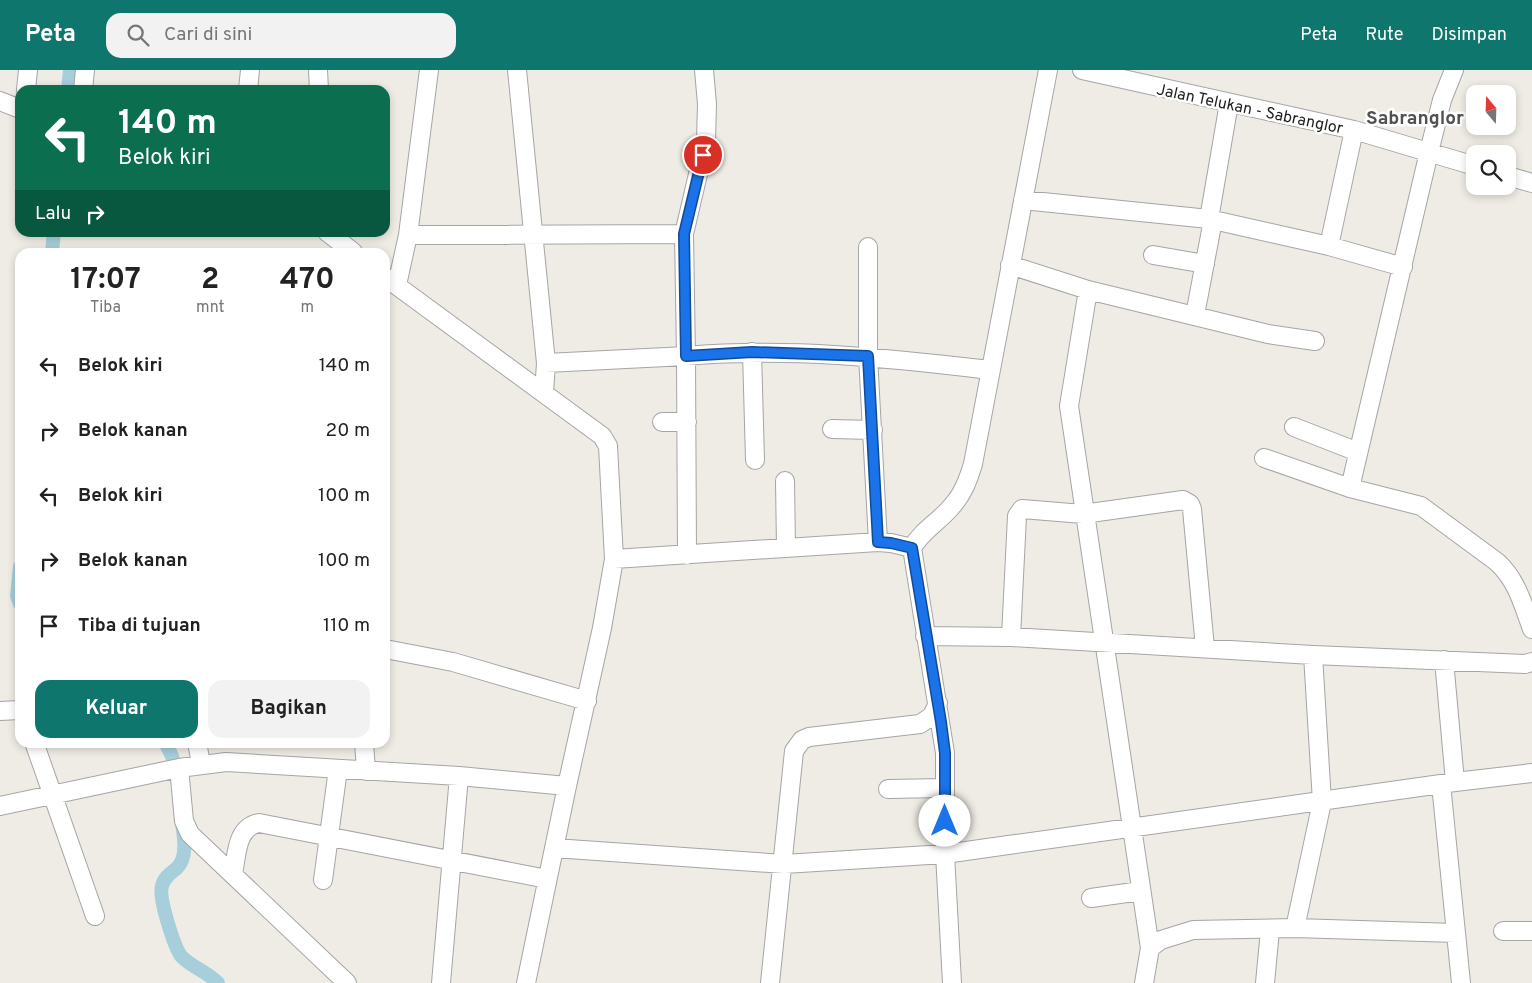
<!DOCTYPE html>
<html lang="id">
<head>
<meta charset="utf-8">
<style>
	:root { --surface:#fff; --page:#f2f2f2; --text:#222; --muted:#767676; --accent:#0f766e }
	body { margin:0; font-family:Overpass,sans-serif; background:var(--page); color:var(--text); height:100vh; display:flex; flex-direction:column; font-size:19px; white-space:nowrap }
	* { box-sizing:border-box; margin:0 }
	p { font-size:16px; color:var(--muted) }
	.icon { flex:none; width:28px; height:28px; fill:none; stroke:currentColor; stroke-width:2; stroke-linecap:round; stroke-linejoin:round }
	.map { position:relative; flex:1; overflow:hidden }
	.details { position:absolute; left:15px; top:178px; width:375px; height:500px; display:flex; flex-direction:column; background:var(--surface); border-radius:15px; box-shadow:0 2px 8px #0003 }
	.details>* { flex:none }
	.guide { position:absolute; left:15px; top:15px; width:375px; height:152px; border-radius:15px; box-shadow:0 2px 8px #0003; background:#0b6e4f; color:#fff; overflow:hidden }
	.needle { width:32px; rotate:341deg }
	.controls { position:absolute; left:1466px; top:15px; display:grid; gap:10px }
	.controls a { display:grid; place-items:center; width:50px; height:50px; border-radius:10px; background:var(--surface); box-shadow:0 2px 8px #0003; font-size:25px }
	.pin { position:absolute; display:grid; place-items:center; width:42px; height:42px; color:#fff; margin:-21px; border:2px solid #fff; border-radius:50%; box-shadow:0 1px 5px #0007 }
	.me { position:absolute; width:55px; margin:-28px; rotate:0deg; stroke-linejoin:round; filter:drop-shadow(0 0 4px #0008) }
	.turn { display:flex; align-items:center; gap:18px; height:105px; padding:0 20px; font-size:22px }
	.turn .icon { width:65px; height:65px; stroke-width:2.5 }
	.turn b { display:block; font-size:35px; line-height:42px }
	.then { display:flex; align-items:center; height:48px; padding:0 20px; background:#0003; gap:10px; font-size:19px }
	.eta { display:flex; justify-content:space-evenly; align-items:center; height:85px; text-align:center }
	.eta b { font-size:30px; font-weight:700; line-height:35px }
	.primary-button { display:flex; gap:10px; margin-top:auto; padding:10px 20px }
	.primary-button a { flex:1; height:58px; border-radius:15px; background:var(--accent); color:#fff; font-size:20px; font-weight:700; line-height:58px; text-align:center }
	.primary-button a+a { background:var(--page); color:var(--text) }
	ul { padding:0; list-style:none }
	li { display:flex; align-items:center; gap:15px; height:65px; padding:0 20px }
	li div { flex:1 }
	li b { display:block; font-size:19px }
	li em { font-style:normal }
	header { display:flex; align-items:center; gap:30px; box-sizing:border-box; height:70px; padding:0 25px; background:var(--accent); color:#fff }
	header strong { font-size:24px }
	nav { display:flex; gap:28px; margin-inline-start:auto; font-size:18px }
	.search { width:350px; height:45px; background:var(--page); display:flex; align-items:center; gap:12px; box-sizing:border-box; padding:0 18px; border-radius:15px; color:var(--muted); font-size:19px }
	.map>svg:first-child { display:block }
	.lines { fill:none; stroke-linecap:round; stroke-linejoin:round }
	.canal { stroke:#a7cedb; stroke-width:14 }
	.minor-casing { stroke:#a5a5a5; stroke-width:20 }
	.minor { stroke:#fff; stroke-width:18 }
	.route-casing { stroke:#114b97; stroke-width:12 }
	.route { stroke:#1a73e8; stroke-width:9 }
	.labels { text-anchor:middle; stroke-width:5; stroke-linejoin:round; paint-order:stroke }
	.street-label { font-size:16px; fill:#1e1e1e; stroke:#fff }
	.quarter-label { font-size:19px; font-weight:bold; fill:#515151; stroke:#fff }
</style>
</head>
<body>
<header>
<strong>Peta</strong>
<div class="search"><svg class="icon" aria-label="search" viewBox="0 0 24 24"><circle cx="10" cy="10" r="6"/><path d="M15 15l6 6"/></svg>Cari di sini</div>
<nav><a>Peta</a><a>Rute</a><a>Disimpan</a></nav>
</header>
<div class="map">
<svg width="1532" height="913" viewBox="0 0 1532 913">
	<rect width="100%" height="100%" fill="#efece5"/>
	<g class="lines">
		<path class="canal" d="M68 20 70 0
			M52 182 54 162
			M20 497 17 526 20 534
			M165 672 172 686 177 707
			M182 753C184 767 188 787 177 798 171 803 164 807 162 816 158 827 174 876 181 886 191 897 208 902 218 913"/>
		<g class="minor-casing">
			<path id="minor" d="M318 0 319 20
				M517 0 546 293 544 323
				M1082 0 1354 60 1475 96
				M1454 0 1442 30 1429 82 1350 418 1421 436 1497 492C1517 510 1523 535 1532 559
				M26 20 28 0
				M83 20 85 0
				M248 20 250 0
				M0 31 20 39
				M1508 106 1532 113
				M1023 130 1209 149 1329 176 1403 197
				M1209 149 1229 33
				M327 162 353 182
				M408 165 684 164
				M1329 176 1354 60
				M868 177V286L878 472
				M1153 185 1205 194
				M1010 195 1088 220
				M385 207 602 366 608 376 614 489 602 558 567 716 526 913
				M397 215 408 165 429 0
				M1195 245 1213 150
				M752 282 755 390
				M546 293 686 286 684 164 706 70 707 34 704 0
				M662 352H687
				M1294 357 1358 382
				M832 359 873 360
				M1264 388 1350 418
				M785 411 786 478
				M687 485 686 286C788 277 888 288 990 300
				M614 489 878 472 891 473 912 478
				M925 566 1011 567 1313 585 1525 594 1532 592
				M1011 567 1017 446 1022 439 1083 444 1183 430 1190 434 1192 439 1205 578
				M385 579 453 592 587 631
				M1444 590 1455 712
				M0 641 20 640
				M34 672 95 846
				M197 672 201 694
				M364 672 366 701
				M179 698 184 751 190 764 347 913
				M1441 714 1461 913
				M888 719 945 718
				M0 736 179 698 226 692 459 706 567 716
				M554 778 784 794 945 784 1455 712 1532 703
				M233 804C237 785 236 757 259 753L547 809
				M323 810 338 699
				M1091 828 1141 821
				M1295 858 1322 732 1313 585
				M1503 861H1532
				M1150 878 1161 870 1193 860 1295 858 1456 863
				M441 913 459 706
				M770 913 794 681 802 670 809 667 920 654 932 646 938 633
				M952 913 945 784V683L912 478C922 460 939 452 952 436 963 424 968 410 973 394L1048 0
				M1144 913 1150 878 1069 336 1088 220 1268 264 1315 271
				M1265 913 1270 860"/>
		</g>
		<use href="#minor" class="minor"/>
	</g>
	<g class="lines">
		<g class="route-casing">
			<path id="route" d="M703 85 684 164 686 286 752 282 868 286 878 472 891 473 912 478 941 652 945 683V751"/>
		</g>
		<use href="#route" class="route"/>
	</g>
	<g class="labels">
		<g class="street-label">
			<text transform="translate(1250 38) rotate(12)" y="6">Jalan Telukan - Sabranglor</text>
		</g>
		<g class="quarter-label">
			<text x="1415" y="54">Sabranglor</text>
		</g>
	</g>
</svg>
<div class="controls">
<a><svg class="needle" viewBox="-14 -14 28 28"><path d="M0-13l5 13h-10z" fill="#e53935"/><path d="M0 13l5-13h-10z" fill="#767676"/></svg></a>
<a><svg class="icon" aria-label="search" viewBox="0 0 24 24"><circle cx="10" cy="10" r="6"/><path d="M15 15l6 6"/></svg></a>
</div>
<div class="pin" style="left:703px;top:85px;background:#d93025"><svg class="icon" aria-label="arrive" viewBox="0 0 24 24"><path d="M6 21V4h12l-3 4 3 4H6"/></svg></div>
<svg class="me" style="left:945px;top:751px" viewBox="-20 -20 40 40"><circle r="19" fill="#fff"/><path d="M0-13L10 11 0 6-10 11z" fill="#1a73e8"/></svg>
<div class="guide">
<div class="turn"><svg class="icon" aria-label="left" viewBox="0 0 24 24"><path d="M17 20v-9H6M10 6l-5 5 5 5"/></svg><div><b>140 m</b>Belok kiri</div></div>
<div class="then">Lalu<svg class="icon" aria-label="right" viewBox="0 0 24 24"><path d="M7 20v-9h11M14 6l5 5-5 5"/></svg></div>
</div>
<section class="details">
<div class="eta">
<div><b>17:07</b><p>Tiba</p></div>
<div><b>2</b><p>mnt</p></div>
<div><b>470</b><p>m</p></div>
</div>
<ul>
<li><svg class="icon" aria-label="left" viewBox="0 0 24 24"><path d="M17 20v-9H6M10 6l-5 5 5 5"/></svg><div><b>Belok kiri</b></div><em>140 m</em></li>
<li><svg class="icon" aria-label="right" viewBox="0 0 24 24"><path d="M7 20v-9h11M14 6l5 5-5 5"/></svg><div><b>Belok kanan</b></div><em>20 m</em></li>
<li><svg class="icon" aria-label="left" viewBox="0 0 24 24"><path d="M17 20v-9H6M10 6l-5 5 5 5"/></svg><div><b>Belok kiri</b></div><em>100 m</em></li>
<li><svg class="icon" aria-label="right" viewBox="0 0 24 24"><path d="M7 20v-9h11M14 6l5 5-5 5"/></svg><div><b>Belok kanan</b></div><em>100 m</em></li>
<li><svg class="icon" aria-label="arrive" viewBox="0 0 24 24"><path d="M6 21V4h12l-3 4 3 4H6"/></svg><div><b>Tiba di tujuan</b></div><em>110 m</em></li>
</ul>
<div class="primary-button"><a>Keluar</a><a>Bagikan</a></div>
</section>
</div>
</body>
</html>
